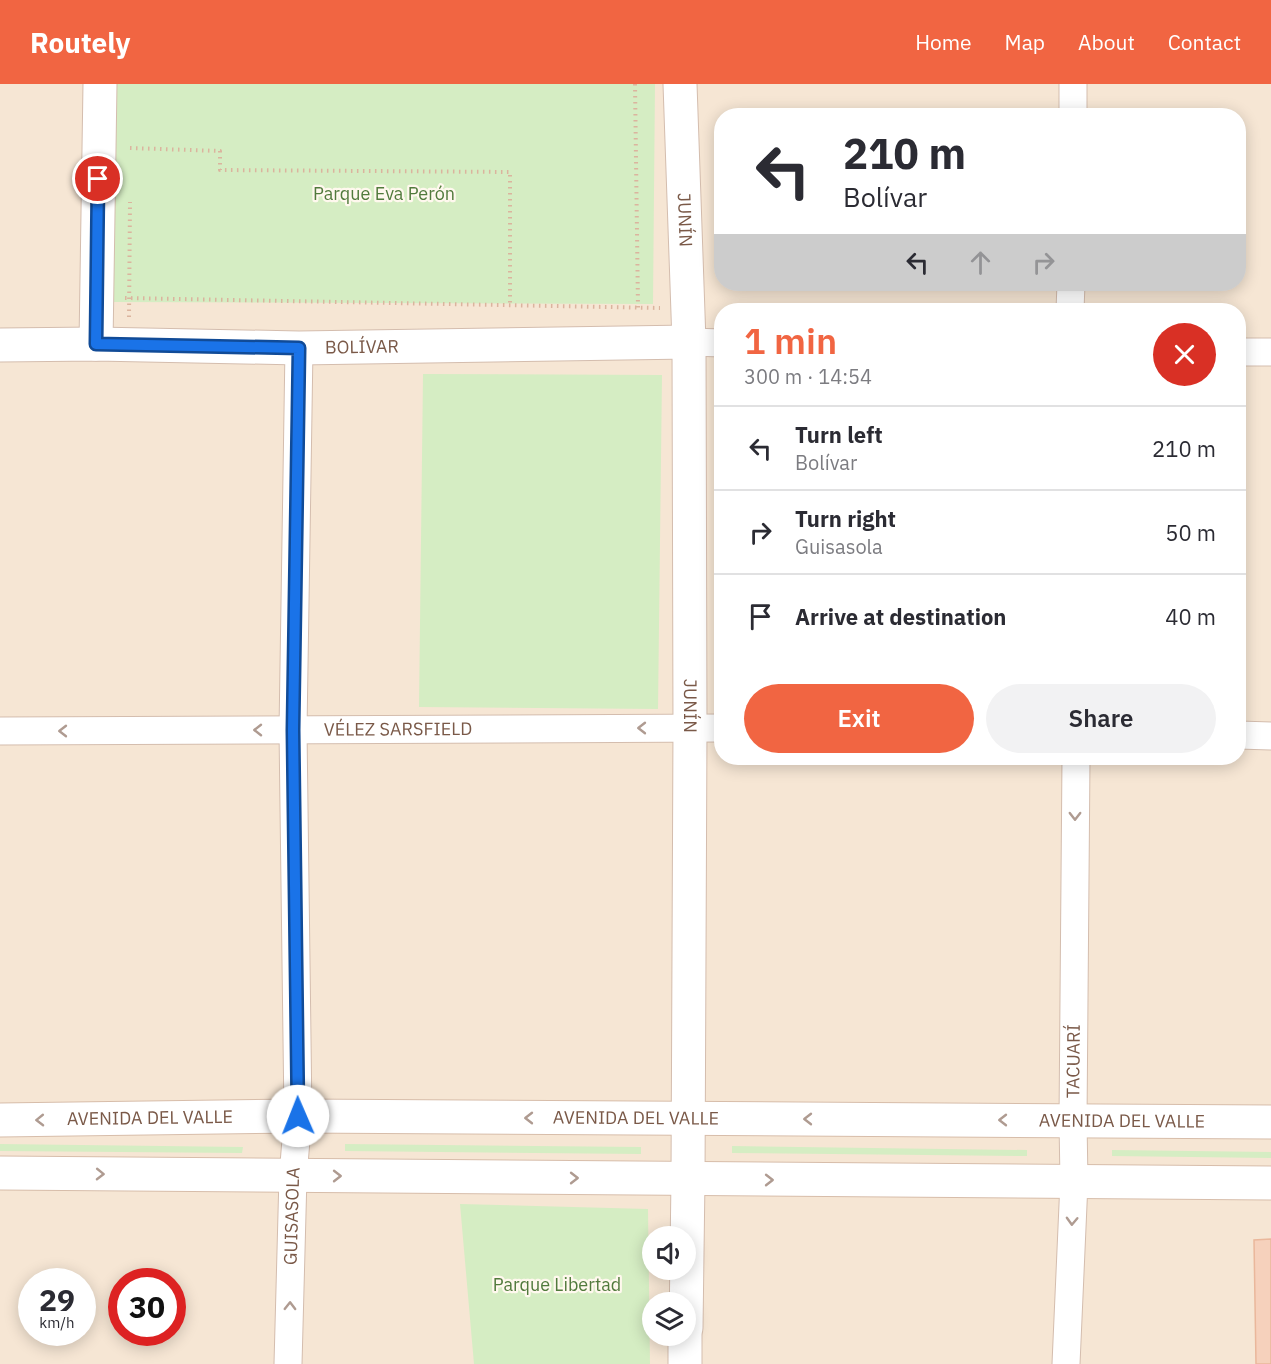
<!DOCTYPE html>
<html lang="en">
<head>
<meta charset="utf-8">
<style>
	:root { --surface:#fff; --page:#f2f2f3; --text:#2b2b33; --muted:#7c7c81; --line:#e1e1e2; --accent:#f16542 }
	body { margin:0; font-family:"IBM Plex Sans",sans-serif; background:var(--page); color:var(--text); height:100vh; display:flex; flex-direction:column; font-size:22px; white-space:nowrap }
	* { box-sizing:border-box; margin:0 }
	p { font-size:20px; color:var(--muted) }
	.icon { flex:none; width:33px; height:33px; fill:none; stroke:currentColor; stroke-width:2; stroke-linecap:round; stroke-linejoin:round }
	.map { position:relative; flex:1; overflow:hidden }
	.panel { position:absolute; left:714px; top:219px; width:532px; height:462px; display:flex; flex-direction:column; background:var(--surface); border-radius:24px; box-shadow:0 3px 15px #0003 }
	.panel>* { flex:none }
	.banner { position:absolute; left:714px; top:24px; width:532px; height:183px; border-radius:24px; box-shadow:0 3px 15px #0003; background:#fff; color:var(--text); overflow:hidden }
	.buttons { position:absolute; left:642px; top:1142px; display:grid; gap:12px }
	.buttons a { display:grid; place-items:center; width:54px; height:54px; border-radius:50%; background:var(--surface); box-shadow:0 3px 15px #0003; font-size:30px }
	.speed { position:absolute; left:18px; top:1184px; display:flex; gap:12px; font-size:30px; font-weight:700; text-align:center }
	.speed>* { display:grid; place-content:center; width:78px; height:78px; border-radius:50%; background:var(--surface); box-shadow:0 3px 15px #0003; line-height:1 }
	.speed small { font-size:15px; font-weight:400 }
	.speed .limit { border:9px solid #d22; background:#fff; color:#111 }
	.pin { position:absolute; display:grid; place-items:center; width:51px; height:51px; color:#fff; margin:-26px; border:3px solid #fff; border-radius:50%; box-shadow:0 2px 6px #0007 }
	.me { position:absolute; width:66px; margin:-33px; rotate:359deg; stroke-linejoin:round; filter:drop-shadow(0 0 4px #0008) }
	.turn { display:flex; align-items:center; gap:21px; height:126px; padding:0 30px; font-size:27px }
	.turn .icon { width:78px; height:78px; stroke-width:2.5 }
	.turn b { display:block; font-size:42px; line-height:51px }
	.lanes { display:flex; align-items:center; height:57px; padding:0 30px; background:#0003; justify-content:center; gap:30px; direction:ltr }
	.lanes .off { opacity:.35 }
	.round { display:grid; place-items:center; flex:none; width:63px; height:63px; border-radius:32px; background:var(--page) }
	.summary { display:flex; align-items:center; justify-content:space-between; height:102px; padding:0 30px }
	h1 { font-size:36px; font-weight:600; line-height:45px; color:var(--accent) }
	.primary-button { display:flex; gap:12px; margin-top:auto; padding:12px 30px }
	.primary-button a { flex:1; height:69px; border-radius:36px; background:var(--accent); color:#fff; font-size:24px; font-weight:600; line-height:69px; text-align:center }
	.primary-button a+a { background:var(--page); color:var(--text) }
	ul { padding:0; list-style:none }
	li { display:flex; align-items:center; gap:18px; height:84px; padding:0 30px; border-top:2px solid var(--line) }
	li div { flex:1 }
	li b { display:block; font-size:22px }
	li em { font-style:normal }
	header { display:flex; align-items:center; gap:36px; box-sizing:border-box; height:84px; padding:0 30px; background:var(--accent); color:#fff }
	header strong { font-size:28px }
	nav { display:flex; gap:33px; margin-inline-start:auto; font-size:21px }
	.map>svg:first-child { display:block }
	.residential { fill:#f6e6d4; fill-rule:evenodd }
	.green { fill:#d5edc3 }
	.building { fill:#f6d1bc; stroke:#eab79b; stroke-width:1.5 }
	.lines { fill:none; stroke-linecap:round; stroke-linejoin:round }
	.minor-casing { stroke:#d4bdae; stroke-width:29 }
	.tertiary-casing { stroke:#d4bdae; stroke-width:35 }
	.secondary-casing { stroke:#d7bdaa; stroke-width:35 }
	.path { stroke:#dbb49e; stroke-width:4; stroke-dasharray:1.5 4.5; stroke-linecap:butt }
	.minor { stroke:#fff; stroke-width:27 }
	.tertiary { stroke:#fff; stroke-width:33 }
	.secondary { stroke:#fff; stroke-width:33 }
	.oneway { stroke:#af9b91 }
	.route-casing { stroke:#114b97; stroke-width:15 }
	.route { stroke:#1a73e8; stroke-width:10 }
	.labels { text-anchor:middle; stroke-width:4.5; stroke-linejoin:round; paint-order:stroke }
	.park-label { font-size:18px; fill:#517a3c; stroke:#fff8ee }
	.street-label { font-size:18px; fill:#7a5948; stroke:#fff8ee }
</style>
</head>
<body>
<header>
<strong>Routely</strong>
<nav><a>Home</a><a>Map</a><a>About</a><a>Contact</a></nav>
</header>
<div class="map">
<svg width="1271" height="1280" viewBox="0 0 1271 1280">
	<rect width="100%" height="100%" fill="#fef4e6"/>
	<path class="residential" d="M0 0H1271V1280H0ZM722 32H1239V200H722ZM722 226H1239V674H722ZM652 1152H686V1185H652ZM32 1197H82V1248H32ZM122 1197H172V1248H122ZM652 1218H686V1251H652Z"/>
	<path class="green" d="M115 0H655L653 220 113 218Z
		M423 290 662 291 658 625 419 623Z
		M0 1060 243 1063 242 1069 0 1067Z
		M345 1060 641 1063V1070L345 1067Z
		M732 1062 1027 1066V1072L732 1069Z
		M1112 1066 1271 1068V1074L1112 1072Z
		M460 1120 648 1125 650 1280H474Z"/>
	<path class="building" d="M1271 1155V1280H1256L1254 1156Z"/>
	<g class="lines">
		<g class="minor-casing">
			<g id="minor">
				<path d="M1073 32V0"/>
				<path d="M1070 226 1071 200"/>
				<path d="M689 258 722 259"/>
				<path d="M1239 268H1271"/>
				<path id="s1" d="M0 647 722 644"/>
				<path d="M1239 651 1271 652"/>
				<path id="s2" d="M288 1280 293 1092 298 1032 293 646 299 264"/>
				<path id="s3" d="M1066 1280 1074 1098 1073 1037 1076 674"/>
			</g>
		</g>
		<g class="tertiary-casing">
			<g id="tertiary">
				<path id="s4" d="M680 0 689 258 690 644 688 1095 686 1244"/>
				<path d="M96 260 100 0"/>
				<path id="s5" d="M0 261 96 260 299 264 689 258"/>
				<path d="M685 1280V1251"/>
			</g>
		</g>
		<g class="secondary-casing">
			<g id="secondary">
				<path id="s6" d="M0 1036 298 1032 1271 1038"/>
				<path d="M0 1089 1271 1099"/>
			</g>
		</g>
		<path class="path" d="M635 0 638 224
			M130 64 220 67V86L510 88V222
			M125 214 660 224
			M129 233 130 118"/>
		<use href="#minor" class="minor"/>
		<use href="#tertiary" class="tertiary"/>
		<use href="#secondary" class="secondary"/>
	</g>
	<defs><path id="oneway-chevron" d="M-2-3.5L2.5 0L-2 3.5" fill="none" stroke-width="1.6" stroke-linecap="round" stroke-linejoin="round" transform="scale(1.5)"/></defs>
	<g class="oneway">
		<use href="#oneway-chevron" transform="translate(642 644) rotate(180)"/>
		<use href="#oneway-chevron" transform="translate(258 646) rotate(180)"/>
		<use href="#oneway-chevron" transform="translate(63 647) rotate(180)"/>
		<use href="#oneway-chevron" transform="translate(1075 732) rotate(90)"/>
		<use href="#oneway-chevron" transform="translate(529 1034) rotate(-180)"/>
		<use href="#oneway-chevron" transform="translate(808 1035) rotate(-180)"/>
		<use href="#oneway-chevron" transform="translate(40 1036) rotate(179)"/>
		<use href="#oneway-chevron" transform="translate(1003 1036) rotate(-180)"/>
		<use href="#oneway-chevron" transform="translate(100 1090) rotate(1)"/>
		<use href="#oneway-chevron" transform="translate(337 1092)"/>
		<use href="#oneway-chevron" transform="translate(574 1094)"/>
		<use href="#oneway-chevron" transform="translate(769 1096)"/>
		<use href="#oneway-chevron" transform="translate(1072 1137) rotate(92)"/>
		<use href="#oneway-chevron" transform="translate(290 1222) rotate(-89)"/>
	</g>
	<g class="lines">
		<g class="route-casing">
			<path id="route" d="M98 95 96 260 299 264 293 646 298 1032"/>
		</g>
		<use href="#route" class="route"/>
	</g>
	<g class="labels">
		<g class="park-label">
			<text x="384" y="116">Parque Eva Perón</text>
			<text x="557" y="1207">Parque Libertad</text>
		</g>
		<g class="street-label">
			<text dy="6" stroke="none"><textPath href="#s4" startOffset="136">JUNÍN</textPath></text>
			<text dy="6" stroke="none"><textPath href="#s5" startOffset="362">BOLÍVAR</textPath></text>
			<text dy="6" stroke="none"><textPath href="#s4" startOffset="622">JUNÍN</textPath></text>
			<text dy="6" stroke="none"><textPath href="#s1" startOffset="398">VÉLEZ SARSFIELD</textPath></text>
			<text dy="6" stroke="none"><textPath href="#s3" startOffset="303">TACUARÍ</textPath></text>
			<text dy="6" stroke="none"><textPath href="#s6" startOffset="150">AVENIDA DEL VALLE</textPath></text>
			<text dy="6" stroke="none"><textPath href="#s6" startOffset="636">AVENIDA DEL VALLE</textPath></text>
			<text dy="6" stroke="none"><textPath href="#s6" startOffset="1122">AVENIDA DEL VALLE</textPath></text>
			<text dy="6" stroke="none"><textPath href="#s2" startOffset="148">GUISASOLA</textPath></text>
		</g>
	</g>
</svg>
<div class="buttons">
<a><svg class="icon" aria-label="sound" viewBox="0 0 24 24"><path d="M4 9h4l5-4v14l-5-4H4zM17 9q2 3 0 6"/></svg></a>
<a><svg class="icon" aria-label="layers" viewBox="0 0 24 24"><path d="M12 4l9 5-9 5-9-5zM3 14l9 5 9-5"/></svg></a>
</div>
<div class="speed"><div>29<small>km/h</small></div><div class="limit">30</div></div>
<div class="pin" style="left:98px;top:95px;background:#d93025"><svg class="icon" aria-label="arrive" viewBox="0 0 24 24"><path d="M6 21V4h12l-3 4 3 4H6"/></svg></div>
<svg class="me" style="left:298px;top:1032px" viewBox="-20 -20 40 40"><circle r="19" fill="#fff"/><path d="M0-13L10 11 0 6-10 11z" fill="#1a73e8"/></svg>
<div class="banner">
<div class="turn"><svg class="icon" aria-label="left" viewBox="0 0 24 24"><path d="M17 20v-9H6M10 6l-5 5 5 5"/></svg><div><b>210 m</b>Bolívar</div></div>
<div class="lanes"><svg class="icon" aria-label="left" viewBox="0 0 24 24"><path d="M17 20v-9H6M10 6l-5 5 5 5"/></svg><svg class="icon off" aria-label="ahead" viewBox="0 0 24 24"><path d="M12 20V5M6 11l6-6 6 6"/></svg><svg class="icon off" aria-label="right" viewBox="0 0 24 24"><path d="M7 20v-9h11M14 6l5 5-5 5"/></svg></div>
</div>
<section class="panel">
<div class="summary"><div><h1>1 min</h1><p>300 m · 14:54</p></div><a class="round" style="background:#d93025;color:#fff"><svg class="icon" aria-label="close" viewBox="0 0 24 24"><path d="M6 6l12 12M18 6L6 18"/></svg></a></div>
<ul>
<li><svg class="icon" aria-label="left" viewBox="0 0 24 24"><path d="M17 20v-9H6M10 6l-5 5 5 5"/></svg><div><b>Turn left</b><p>Bolívar</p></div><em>210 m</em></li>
<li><svg class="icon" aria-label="right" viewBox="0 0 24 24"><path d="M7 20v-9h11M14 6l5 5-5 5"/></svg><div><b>Turn right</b><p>Guisasola</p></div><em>50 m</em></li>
<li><svg class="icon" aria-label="arrive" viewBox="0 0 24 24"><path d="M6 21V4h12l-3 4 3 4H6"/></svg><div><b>Arrive at destination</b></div><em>40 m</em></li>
</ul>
<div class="primary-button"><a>Exit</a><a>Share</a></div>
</section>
</div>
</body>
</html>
